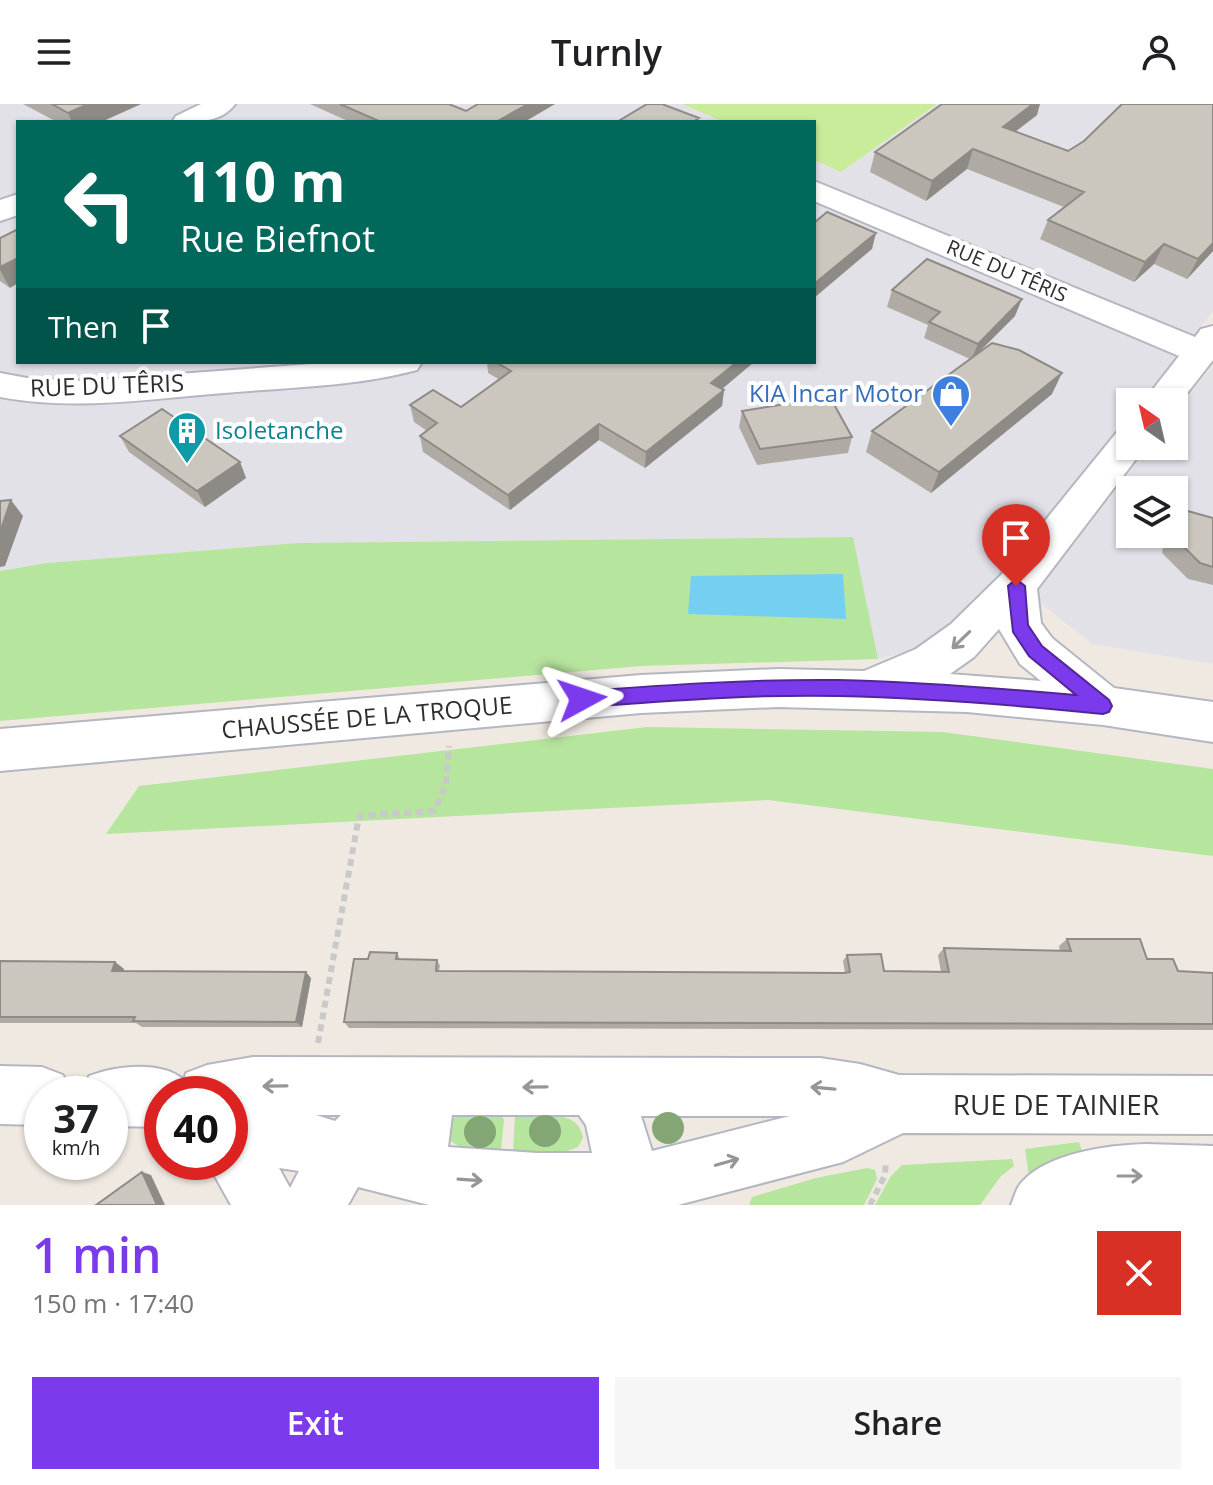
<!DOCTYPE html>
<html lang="en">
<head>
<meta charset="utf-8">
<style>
	:root { --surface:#fff; --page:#f6f6f6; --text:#202124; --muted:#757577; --accent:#7c3aed }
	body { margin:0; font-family:"Open Sans",sans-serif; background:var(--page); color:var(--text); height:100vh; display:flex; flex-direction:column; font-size:30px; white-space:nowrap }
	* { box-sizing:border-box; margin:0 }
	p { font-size:26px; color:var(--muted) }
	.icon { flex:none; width:44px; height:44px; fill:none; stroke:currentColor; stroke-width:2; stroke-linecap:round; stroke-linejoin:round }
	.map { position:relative; height:1101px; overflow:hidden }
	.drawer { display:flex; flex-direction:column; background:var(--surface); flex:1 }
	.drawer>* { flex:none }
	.banner { position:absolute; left:16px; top:16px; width:800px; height:244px; border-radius:0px; box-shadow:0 2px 6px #0004; background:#00695c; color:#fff; overflow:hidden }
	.needle { width:52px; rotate:326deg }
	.tools { position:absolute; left:1116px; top:284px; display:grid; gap:16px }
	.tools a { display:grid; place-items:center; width:72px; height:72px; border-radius:0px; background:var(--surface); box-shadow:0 2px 6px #0004; font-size:40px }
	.speed { position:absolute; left:24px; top:972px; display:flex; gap:16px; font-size:40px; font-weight:700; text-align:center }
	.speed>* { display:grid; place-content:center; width:104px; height:104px; border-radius:50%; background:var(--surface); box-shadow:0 2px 6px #0004; line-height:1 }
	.speed small { font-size:20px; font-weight:400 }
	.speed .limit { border:12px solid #d22; background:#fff; color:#111 }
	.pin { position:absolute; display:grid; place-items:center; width:68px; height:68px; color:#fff; margin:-82px -34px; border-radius:50% 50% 50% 0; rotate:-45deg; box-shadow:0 0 8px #0007 }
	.pin .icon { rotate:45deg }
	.me { position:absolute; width:88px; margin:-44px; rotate:85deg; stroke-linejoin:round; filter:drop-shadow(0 0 6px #0008) }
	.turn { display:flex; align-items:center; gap:28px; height:168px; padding:0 32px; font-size:36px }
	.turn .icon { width:104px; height:104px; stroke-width:2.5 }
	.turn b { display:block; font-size:56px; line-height:68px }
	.then { display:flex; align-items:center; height:76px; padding:0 32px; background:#0003; gap:16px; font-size:30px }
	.round { display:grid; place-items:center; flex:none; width:84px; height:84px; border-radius:0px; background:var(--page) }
	.overview { display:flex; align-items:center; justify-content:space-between; height:136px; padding:0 32px }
	h1 { font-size:48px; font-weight:600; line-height:60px; color:var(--accent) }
	.action { display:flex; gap:16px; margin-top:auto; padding:16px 32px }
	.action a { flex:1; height:92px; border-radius:0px; background:var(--accent); color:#fff; font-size:32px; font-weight:600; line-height:92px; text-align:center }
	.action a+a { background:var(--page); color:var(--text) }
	header { display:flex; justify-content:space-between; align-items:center; height:104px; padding:0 32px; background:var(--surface); font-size:36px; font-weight:600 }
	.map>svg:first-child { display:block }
	.industrial { fill:#e3e1e8; fill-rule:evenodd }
	.green { fill:#b6e59e }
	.pitch { fill:#c9ec9a }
	.water { fill:#75cff0 }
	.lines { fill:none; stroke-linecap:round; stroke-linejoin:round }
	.minor-casing { stroke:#b4b7c1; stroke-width:4 }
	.path { stroke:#c9c9c9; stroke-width:6; stroke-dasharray:7 5; stroke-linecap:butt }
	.minor { fill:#fff; fill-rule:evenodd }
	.tree { fill:#84a574 }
	.wall { fill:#afaba4 }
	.shaded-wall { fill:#8e8b86 }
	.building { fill:#cbc7bf; stroke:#8e8b86; stroke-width:2 }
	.oneway { stroke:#969696 }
	.route { fill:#7c3aed; stroke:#51269a; stroke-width:2 }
	.labels { text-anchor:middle; stroke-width:8; stroke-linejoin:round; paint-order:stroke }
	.far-street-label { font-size:20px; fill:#2e2e2e; stroke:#fff }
	.street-label { font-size:24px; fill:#2e2e2e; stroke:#fff }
	.shop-label { font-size:24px; fill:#366cbe; stroke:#fff; text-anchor:end }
	.culture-label { font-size:24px; fill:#0d838f; stroke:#fff; text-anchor:start }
	.near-street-label { font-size:28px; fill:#2e2e2e; stroke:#fff }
</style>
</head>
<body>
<header><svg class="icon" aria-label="menu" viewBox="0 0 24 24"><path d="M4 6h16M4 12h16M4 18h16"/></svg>Turnly<svg class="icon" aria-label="person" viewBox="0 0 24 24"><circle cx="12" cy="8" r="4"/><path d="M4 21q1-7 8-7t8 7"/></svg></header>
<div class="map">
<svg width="1213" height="1101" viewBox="0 0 1213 1101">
	<rect width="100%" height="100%" fill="#efe9e1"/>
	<path class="industrial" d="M0 0H682L724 18H18V258H814V56L841 68 937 0H1213V207L1140 298H1130V311L946 537 878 555 852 433 300 439 47 459 0 467Z
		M1213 261V560L1092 540 1033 493 1150 342H1174V311ZM1130 386H1174V430H1130Z"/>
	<path class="green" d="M853 433 878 555 641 562 0 617V467L47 459 299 439Z
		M647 623 943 628 1213 665V752L768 696 106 730 139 682Z
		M459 1011H501L504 1016 501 1046C483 1045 461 1049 448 1034L451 1016Z
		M551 1011C567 1013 580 1016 583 1034L578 1043 562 1049 513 1047 515 1012Z
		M1079 1038 1082 1047 1055 1057 1029 1072 1025 1045Z
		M1012 1055 1014 1062 1001 1072 980 1101H875L891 1072 902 1061Z
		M867 1064 875 1066 877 1075 864 1101H749L752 1093 816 1074Z"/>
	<path class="pitch" d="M682 0H937L841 68 814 56V18H724Z"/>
	<path class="water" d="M843 470 846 515 688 510 691 472Z"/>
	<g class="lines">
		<g class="minor-casing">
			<path id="minor" d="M201 0H235C221 20 193 18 172 18L176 12Z
				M814 77 1195 233 1201 225 1213 222V256L1174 306V298H1143L1179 252 814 97Z
				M18 90V111L0 117V96Z
				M338 258H422L417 266C354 283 289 283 224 289 149 295 75 307 0 293V269L27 274 84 277Z
				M1130 324V342H1146L1037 485 1041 519 1052 534 1114 584 1213 598V638L1103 621 967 608 778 603 641 609 0 667V625L641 571 778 565 864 567 916 545 951 520 1001 471 1117 328ZM999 525 1020 560 1041 577 950 570 974 553Z
				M253 953 820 954 860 960 899 971 1213 972V1030L903 1029 843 1058 678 1101H429L358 1083 348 1101H231L207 1058H230V990H162V1023L110 1022V990H82L89 972C115 962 161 956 184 976L186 969 207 961ZM316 1011H341L335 1017ZM452 1011H579L586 1021 592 1049H537L448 1043ZM641 1012H790L652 1047ZM279 1064 299 1067 290 1084Z
				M0 962 42 963 63 971 70 990H42V1021L0 1020Z
				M1146 1040 1213 1042V1101H1011C1014 1094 1016 1084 1022 1078 1048 1049 1108 1041 1146 1040Z"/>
		</g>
		<path class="path" d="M318 939 359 712 434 707 446 680 449 642
			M870 1101 885 1071 886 1057"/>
		<use href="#minor" class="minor"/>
	</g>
	<g class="tree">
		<circle cx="668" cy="1024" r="16"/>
		<circle cx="545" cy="1027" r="16"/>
		<circle cx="480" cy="1028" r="16"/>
	</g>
	<path class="wall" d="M23 0H141L101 18H57Z
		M310 0H449L466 7 478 0H555L524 18H350Z
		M1037 11 1015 28 1213 147 1187 175 1154 160 1134 178 1040 135 1048 116 1064 103 967 65 926 97 870 68 875 48Z
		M0 134 10 184 0 177Z
		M892 186 1015 212 978 249 1052 290 931 389 866 348 872 327 970 255 924 234 928 221 887 203Z
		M487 258H754L722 285 724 286 722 302 645 364 599 336 510 406 423 348 420 332 427 327 414 318 410 301 461 303 500 276 488 269Z
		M742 307 852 333 848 349 757 361 739 323Z
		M120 332 240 358 246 374 205 403 129 348Z
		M1177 404 1213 414V481L1188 475 1162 449 1165 430H1174V408Z
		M1067 835 1147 855 1178 867 1213 869V926L349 924 344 918 368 855 397 849 400 855 437 856 440 862 439 867 845 869 843 857 847 851 884 867 941 868 938 851 944 844 1060 847 1059 842Z
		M0 857 115 858 124 865 123 867 311 874 302 923H142L136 919H0Z"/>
	<path class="shaded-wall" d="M88 0H141L101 18H72L68 9Z
		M528 0H555L524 18H496Z
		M1033 0H1040L1037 11 996 42 1003 23Z
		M973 45 967 65 926 97 932 77Z
		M876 129 872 145 814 194V180Z
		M1213 139V147L1187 175 1198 155Z
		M1164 140 1154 160 1134 178 1145 158Z
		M18 154V179L10 184 0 166V163Z
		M1022 195 1015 212 971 256 978 240Z
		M737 258H754L710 295 711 279Z
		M1062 269 1052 290 931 389 939 368Z
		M724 286 722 302 645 364 646 348Z
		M599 320V336L510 406 508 391Z
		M240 358 246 374 205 403 197 387Z
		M11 396 23 412 5 462 0 463V428Z
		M115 858 124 865 121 873 112 867Z
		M306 868 311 874 302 923 296 918Z
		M142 1068 151 1071 165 1101H157Z"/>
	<path class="building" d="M52 0H88L68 9Z
		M340 0H449L466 7 478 0H528L496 18H381Z
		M647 0H662L699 14 693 18H617Z
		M942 0H1033L1003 23 1068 47 1084 37 1122 0H1213V139L1198 155 1164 140 1145 158 1048 116 1084 88 973 45 932 77 875 48Z
		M827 108 876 129 814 180V119Z
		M18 125V154L0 163V134Z
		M927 155 1022 195 978 240 929 218 940 208 892 186Z
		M992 239 1019 246 1062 269 939 368 872 327Z
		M496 258H737L711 279 724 286 646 348 599 320 508 391 420 332 437 319 410 301 433 286 461 303 511 267Z
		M830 293 852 333 760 345 742 307Z
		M162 305 240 358 197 387 120 332Z
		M11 396 0 428V397Z
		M1177 404 1213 414V463L1200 459 1174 433Z
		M1067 835H1140L1147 855H1173L1178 867 1213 869V920L344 918 354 855H368L370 848 397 849 396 855 437 856 436 867 844 869 850 868 847 851 881 850 884 867 949 868 944 844 1071 847Z
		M0 857 115 858 112 867 306 868 296 918 133 917 135 913H0Z
		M142 1068 157 1101H96Z"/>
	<defs><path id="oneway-shaft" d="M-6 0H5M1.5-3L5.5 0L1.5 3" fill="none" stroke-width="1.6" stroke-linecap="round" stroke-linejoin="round" transform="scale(2)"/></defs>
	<g class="oneway">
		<use href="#oneway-shaft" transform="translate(961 536) rotate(136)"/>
		<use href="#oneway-shaft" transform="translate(275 982) rotate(179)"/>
		<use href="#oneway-shaft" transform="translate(535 983) rotate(179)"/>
		<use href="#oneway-shaft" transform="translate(823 984) rotate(-175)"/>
		<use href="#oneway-shaft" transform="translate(727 1058) rotate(-16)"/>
		<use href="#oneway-shaft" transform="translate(1130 1072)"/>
		<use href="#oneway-shaft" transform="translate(470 1076) rotate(4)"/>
	</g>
	<path class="route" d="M1016 475 1025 482 1028 521 1042 542 1109 596 1112 602 1109 608 1103 610C1015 601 928 594 839 592 754 590 667 597 582 603L575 600 573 595 575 589 582 587C667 581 753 575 838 576 918 578 997 584 1076 591L1029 552 1013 528 1008 482Z"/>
	<defs>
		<g id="shop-pin" transform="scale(2)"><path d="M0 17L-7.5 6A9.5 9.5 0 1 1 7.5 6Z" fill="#3f7fe0" stroke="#fff"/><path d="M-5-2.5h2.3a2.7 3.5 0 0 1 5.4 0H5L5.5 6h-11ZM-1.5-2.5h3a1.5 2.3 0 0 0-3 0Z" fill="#fff"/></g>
		<g id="building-pin" transform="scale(2)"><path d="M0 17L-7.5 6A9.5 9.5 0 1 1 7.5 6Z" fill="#0f9aa8" stroke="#fff"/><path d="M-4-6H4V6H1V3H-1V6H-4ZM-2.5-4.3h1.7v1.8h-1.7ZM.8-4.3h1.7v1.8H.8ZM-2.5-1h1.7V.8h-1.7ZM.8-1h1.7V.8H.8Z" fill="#fff"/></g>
	</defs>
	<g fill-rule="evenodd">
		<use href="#shop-pin" x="951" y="290"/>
		<use href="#building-pin" x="187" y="327"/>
	</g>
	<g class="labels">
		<g class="far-street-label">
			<text transform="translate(1007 167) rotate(23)" y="7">RUE DU TÊRIS</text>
		</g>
		<g class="street-label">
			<text transform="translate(107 282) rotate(-2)" y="8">RUE DU TÊRIS</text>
			<text transform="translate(367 614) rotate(-5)" y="8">CHAUSSÉE DE LA TROQUE</text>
		</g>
		<g class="shop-label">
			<text x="923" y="298">KIA Incar Motor</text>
		</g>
		<g class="culture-label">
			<text x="215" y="335">Isoletanche</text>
		</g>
		<g class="near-street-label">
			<text x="1056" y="1011">RUE DE TAINIER</text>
		</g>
	</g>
</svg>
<div class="tools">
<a><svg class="needle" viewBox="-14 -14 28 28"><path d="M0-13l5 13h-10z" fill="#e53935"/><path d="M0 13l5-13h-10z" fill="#757577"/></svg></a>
<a><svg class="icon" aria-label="layers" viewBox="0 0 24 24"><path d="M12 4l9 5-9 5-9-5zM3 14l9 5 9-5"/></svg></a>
</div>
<div class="speed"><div>37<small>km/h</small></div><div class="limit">40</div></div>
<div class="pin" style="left:1016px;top:482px;background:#d93025"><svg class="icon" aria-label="arrive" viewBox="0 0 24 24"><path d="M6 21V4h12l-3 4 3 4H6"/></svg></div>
<svg class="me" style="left:582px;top:595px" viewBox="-20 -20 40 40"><path d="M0-17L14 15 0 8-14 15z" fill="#7c3aed" stroke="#fff" stroke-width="4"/></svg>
<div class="banner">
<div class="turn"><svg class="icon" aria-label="left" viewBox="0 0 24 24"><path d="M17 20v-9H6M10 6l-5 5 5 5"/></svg><div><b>110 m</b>Rue Biefnot</div></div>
<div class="then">Then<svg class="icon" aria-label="arrive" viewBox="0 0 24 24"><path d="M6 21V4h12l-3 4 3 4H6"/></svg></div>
</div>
</div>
<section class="drawer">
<div class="overview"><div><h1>1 min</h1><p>150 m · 17:40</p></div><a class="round" style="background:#d93025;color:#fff"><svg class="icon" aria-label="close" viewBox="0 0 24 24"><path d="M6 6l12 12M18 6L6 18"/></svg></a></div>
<div class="action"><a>Exit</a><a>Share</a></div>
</section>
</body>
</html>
